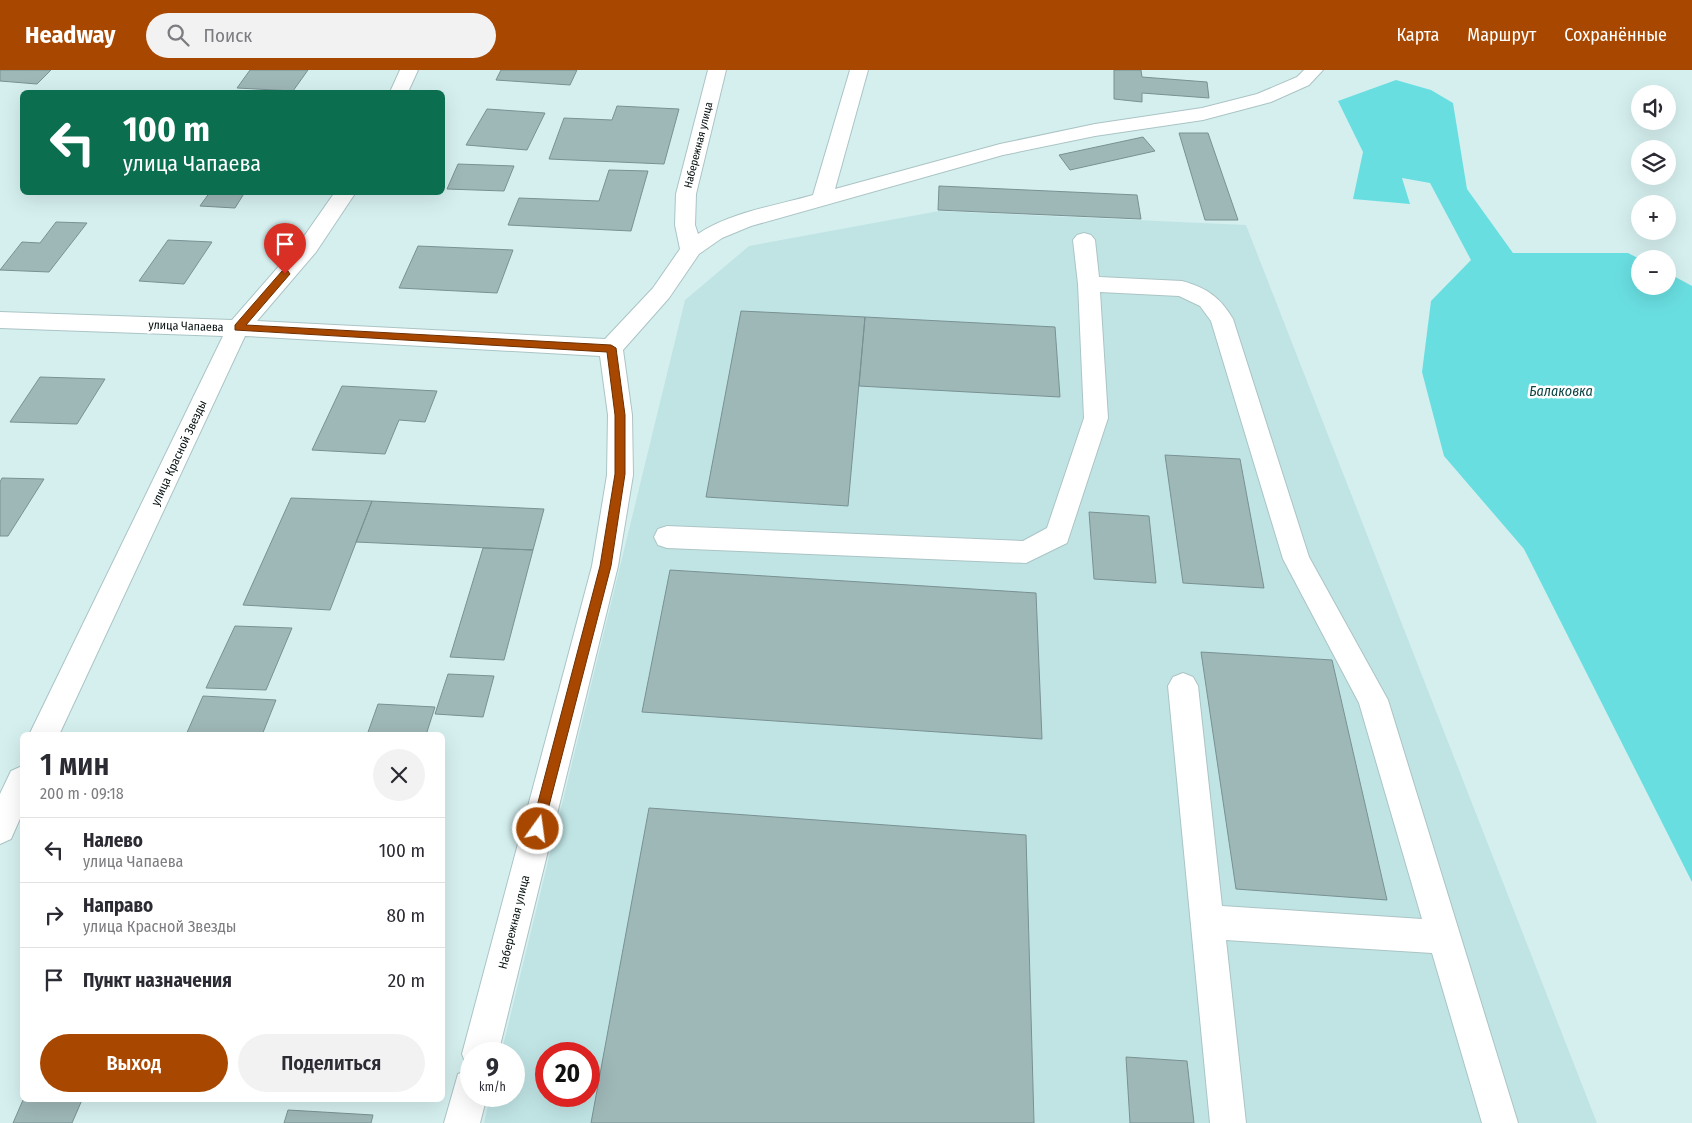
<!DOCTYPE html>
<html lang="ru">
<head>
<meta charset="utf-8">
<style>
	:root { --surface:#fff; --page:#f2f2f3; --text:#2b2b33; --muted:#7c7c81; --line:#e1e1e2; --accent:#a84800 }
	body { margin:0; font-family:"Fira Sans Condensed",sans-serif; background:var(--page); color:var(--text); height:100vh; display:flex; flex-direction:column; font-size:19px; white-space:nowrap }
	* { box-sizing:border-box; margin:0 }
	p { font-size:16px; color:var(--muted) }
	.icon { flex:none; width:28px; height:28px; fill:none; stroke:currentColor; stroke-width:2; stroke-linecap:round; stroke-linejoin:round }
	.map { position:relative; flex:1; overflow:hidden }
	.details { position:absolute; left:20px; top:662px; width:425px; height:370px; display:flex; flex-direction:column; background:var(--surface); border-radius:8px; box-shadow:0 5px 20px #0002 }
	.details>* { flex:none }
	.top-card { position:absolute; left:20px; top:20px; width:425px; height:105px; border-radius:8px; box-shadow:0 5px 20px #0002; background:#0b6e4f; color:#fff; overflow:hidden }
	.controls { position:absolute; left:1631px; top:15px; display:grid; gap:10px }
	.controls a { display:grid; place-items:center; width:45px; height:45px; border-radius:50%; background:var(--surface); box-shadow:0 5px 20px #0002; font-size:25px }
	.speed { position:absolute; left:460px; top:972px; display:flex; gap:10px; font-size:25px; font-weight:700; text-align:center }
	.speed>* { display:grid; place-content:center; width:65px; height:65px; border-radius:50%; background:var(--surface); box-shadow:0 5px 20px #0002; line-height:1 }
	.speed small { font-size:12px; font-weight:400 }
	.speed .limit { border:8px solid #d22; background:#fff; color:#111 }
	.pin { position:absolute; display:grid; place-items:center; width:42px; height:42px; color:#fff; margin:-51px -21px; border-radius:50% 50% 50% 0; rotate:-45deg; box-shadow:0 0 5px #0007 }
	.pin .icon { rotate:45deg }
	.me { position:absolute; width:55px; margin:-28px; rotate:14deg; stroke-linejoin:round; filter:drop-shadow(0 0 4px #0008) }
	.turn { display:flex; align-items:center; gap:18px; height:105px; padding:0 20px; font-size:22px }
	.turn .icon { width:65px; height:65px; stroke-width:2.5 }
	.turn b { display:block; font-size:35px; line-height:42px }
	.round { display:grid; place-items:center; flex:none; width:52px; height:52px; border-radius:26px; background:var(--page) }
	.overview { display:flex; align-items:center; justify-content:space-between; height:85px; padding:0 20px }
	h1 { font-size:30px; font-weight:600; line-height:38px }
	.action { display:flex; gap:10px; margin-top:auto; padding:10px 20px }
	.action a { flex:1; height:58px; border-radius:30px; background:var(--accent); color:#fff; font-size:20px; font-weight:600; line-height:58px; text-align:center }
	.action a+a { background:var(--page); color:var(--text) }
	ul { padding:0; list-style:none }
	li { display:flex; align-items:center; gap:15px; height:65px; padding:0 20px; border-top:1px solid var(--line) }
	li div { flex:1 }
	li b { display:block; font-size:19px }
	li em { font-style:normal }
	header { display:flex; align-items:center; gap:30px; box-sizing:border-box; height:70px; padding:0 25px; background:var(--accent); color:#fff }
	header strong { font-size:24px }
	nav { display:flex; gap:28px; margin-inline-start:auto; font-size:18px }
	.search { width:350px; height:45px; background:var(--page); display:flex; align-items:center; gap:12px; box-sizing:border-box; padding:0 18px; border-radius:28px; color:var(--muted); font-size:19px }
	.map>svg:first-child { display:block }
	.built { fill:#c0e4e4; fill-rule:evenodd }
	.water { fill:#69dee1 }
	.building { fill:#9eb7b7; stroke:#799192 }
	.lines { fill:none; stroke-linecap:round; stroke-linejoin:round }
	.minor-casing { stroke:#abc4c5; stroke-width:2 }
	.minor { fill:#fff; fill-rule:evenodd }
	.route { fill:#a84800; stroke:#6d2f00 }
	.labels { text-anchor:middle; stroke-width:5; stroke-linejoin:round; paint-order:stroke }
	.far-street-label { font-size:11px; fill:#060f0f; stroke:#fff }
	.street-label { font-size:12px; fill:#060f0f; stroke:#fff }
	.water-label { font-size:14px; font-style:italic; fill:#0c4344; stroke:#fff }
</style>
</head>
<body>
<header>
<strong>Headway</strong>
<div class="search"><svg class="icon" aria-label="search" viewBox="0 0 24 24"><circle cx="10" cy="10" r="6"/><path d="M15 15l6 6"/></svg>Поиск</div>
<nav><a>Карта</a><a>Маршрут</a><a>Сохранённые</a></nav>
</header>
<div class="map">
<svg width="1692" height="1053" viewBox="0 0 1692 1053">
	<rect width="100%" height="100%" fill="#d5efef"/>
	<path class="built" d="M939 141 1246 155 1597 1053H484L490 1026H514V984H501L685 230 749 176ZM546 984H589V1026H546Z"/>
	<path class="water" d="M1396 10 1431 20 1453 33 1467 119 1513 183H1628L1640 189V216H1668V203L1692 216V812L1524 479 1444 386 1422 302 1431 231 1471 190 1430 113 1402 108 1410 134 1353 129 1363 82 1338 31Z"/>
	<path class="building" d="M0 0H51L37 14 0 11Z
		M250 0H308L293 21 237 18Z
		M501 0H577L570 15 496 10Z
		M1114 0H1141L1142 7 1207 12 1209 28 1142 23V32L1114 29Z
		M617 36 679 39 664 94 549 89 564 48 612 50Z
		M487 39 545 43 527 80 466 75Z
		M1179 63H1208L1238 150H1205Z
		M1143 67 1155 81 1070 100 1059 85Z
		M458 94 514 96 504 121 447 119Z
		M609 100 648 101 631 161 508 155 519 128 599 131Z
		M939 116 1137 125 1141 149 938 140Z
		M210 122H245L235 138 200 136Z
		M56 152 87 153 49 202 0 200 22 172 40 173Z
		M168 170 212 172 184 214 139 211Z
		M418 176 513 180 497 223 399 218Z
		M741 241 865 247 848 436 706 427Z
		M865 247 1055 257 1060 327 859 316Z
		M40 307 105 309 77 354 10 352Z
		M342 316 437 321 425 352 399 350 385 384 312 380Z
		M1165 385 1240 389 1264 518 1183 513Z
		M2 408 44 409 8 466H0V412Z
		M291 428 372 431 330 540 243 535Z
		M372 431 544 439 533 480 356 472Z
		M1089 442 1149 446 1156 513 1094 509Z
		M483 478 533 480 504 590 450 587Z
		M670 500 1036 523 1042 669 642 642Z
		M235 556 292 558 266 620 206 618Z
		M1201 582 1332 590 1387 830 1236 819Z
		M448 604 494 606 483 647 435 644Z
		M203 626 276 630 262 665H186Z
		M378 634 435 637 426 665H367Z
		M649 738 1026 765 1034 1053H591Z
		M1126 987 1187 991 1194 1053H1130Z
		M23 1030H82L72 1053H13Z
		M288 1040 373 1045 371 1053H284Z"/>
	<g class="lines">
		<g class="minor-casing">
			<path id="minor" d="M400 0H418L408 22H390Z
				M708 0H726L696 124 695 155 698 164C731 142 775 136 813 125L850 0H868L835 119 1000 74 1095 54 1202 38 1257 24 1297 7 1304 0H1323L1309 15 1271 32 1203 50 1095 66 1003 85 751 156 722 168 699 184 669 228 623 280 632 345 633 405 618 496 498 984H471V998L467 997 462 984 592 496 607 405 608 345 600 286 245 266 59 665H29L223 266 0 258V242L232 250 300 172 335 122H356L316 182 257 251 605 269 653 218 680 179 675 155 676 124Z
				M1084 163 1091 165 1095 170 1099 207 1182 211C1207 218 1220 227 1233 249L1309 487 1388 630 1518 1053H1482L1432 883 1226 870 1246 1053H1210L1168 616 1173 607 1183 603 1193 607 1198 616 1222 836 1422 849 1359 633 1283 489 1211 251 1200 236 1179 226 1100 222 1108 348 1067 473 1026 493 667 478 658 475 654 467 658 459 667 456 1023 471 1047 458 1084 348 1078 214 1073 170 1077 165Z
				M22 696V744L11 769 0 774V724L11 701Z
				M471 999V1026H487L480 1053H444L458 1004Z"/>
		</g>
		<use href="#minor" class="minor"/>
	</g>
	<path class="route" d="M282 201H288L290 204 246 255 611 275 616 278 625 345V404L611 496 542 763 538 765 533 763 531 759 600 496 615 404V345L607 282 235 260V255Z"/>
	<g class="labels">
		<g class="far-street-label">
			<text transform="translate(698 75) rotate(-76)" y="4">Набережная улица</text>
		</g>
		<g class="street-label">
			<text transform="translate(186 256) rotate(2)" y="4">улица Чапаева</text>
			<text transform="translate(179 383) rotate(-65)" y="4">улица Красной Звезды</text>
			<text transform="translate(514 852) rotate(-76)" y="4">Набережная улица</text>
		</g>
		<g class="water-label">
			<text x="1561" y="326">Балаковка</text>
		</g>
	</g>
</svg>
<div class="controls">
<a><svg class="icon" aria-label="sound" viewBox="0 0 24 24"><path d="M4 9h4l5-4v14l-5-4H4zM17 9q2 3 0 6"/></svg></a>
<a><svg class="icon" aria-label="layers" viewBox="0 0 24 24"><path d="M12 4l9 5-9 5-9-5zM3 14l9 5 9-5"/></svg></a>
<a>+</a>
<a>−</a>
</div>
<div class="speed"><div>9<small>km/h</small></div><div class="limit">20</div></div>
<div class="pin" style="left:285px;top:204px;background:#d93025"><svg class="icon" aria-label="arrive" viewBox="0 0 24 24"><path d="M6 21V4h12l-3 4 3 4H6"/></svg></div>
<svg class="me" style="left:538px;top:759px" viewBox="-20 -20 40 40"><circle r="17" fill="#a84800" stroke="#fff" stroke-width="3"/><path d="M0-11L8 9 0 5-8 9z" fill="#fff"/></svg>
<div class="top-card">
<div class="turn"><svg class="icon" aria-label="left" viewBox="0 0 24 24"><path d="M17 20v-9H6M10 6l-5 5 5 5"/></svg><div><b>100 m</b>улица Чапаева</div></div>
</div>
<section class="details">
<div class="overview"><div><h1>1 мин</h1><p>200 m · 09:18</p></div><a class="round"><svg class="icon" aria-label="close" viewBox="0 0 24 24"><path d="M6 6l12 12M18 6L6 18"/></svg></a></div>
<ul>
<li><svg class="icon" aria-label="left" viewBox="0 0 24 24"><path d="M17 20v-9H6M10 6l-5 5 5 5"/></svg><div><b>Налево</b><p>улица Чапаева</p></div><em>100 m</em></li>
<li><svg class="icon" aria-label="right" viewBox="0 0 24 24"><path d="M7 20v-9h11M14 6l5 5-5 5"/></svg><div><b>Направо</b><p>улица Красной Звезды</p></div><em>80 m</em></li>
<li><svg class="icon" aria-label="arrive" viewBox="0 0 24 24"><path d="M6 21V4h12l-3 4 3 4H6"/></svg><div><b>Пункт назначения</b></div><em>20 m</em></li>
</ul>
<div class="action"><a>Выход</a><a>Поделиться</a></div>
</section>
</div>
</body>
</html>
